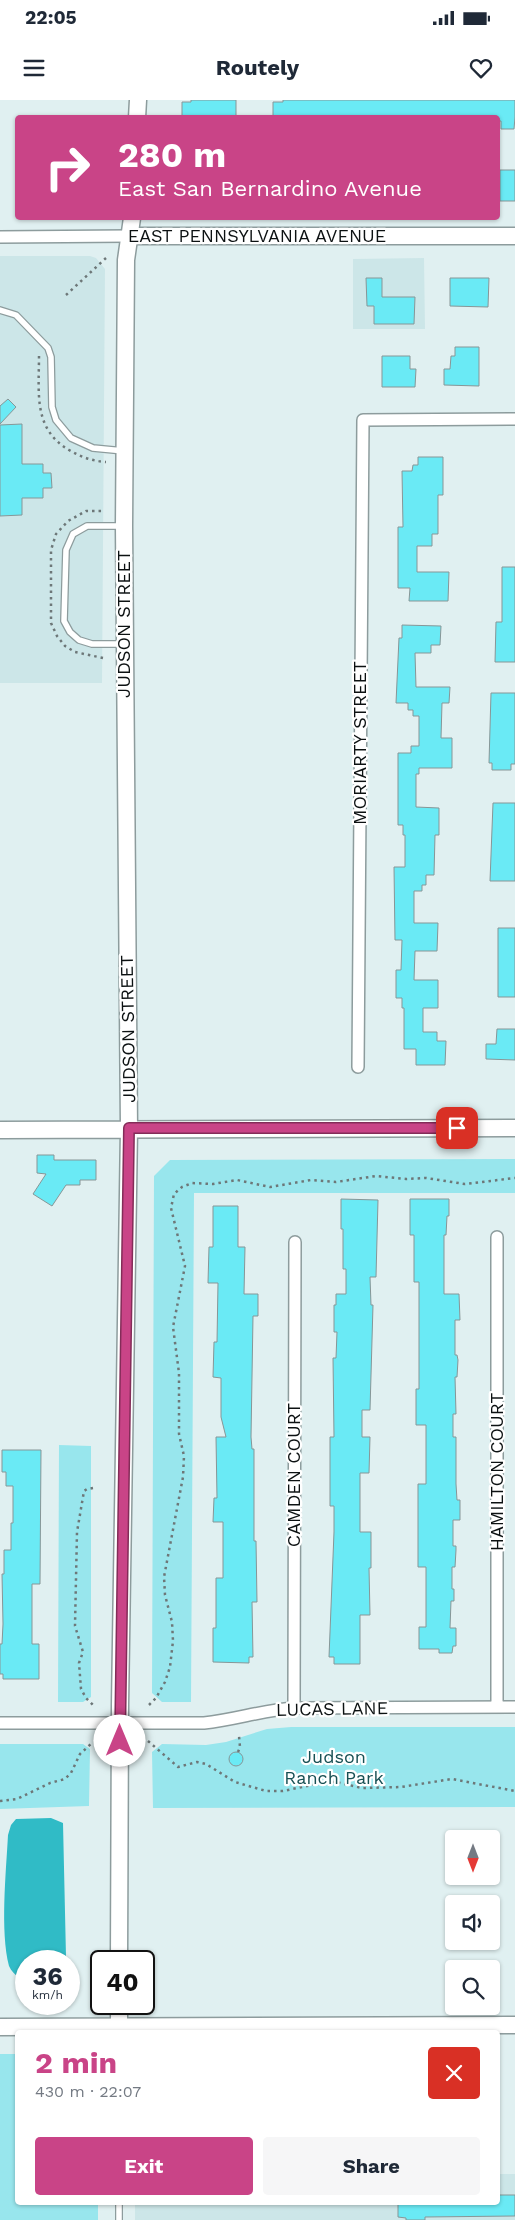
<!DOCTYPE html>
<html lang="en">
<head>
<meta charset="utf-8">
<style>
	:root { --surface:#fff; --page:#f6f6f7; --text:#1f2937; --muted:#747a83; --accent:#c94487 }
	body { margin:0; font-family:"Work Sans",sans-serif; background:var(--page); color:var(--text); height:100vh; display:flex; flex-direction:column; font-size:19px; white-space:nowrap }
	* { box-sizing:border-box; margin:0 }
	p { font-size:16px; color:var(--muted) }
	.icon { flex:none; width:28px; height:28px; fill:none; stroke:currentColor; stroke-width:2; stroke-linecap:round; stroke-linejoin:round }
	.map { position:relative; flex:1; overflow:hidden }
	.drawer { position:absolute; left:15px; top:1930px; width:485px; height:175px; display:flex; flex-direction:column; background:var(--surface); border-radius:5px; box-shadow:0 1px 4px #0004 }
	.drawer>* { flex:none }
	.guide { position:absolute; left:15px; top:15px; width:485px; height:105px; border-radius:5px; box-shadow:0 1px 4px #0004; background:#c94487; color:#fff; overflow:hidden }
	.needle { width:32px; rotate:180deg }
	.fabs { position:absolute; left:445px; top:1730px; display:grid; gap:10px }
	.fabs a { display:grid; place-items:center; width:55px; height:55px; border-radius:5px; background:var(--surface); box-shadow:0 1px 4px #0004; font-size:25px }
	.speed { position:absolute; left:15px; top:1850px; display:flex; gap:10px; font-size:25px; font-weight:700; text-align:center }
	.speed>* { display:grid; place-content:center; width:65px; height:65px; border-radius:50%; background:var(--surface); box-shadow:0 1px 4px #0004; line-height:1 }
	.speed small { font-size:12px; font-weight:400 }
	.speed .limit { border:2px solid #111; border-radius:8px; background:#fff; color:#111 }
	.pin { position:absolute; display:grid; place-items:center; width:42px; height:42px; color:#fff; margin:-21px; border-radius:10px; box-shadow:0 2px 8px #0006 }
	.me { position:absolute; width:55px; margin:-28px; rotate:0deg; stroke-linejoin:round; filter:drop-shadow(0 0 4px #0008) }
	.turn { display:flex; align-items:center; gap:18px; height:105px; padding:0 20px; font-size:22px }
	.turn .icon { width:65px; height:65px; stroke-width:2.5 }
	.turn b { display:block; font-size:35px; line-height:42px }
	.round { display:grid; place-items:center; flex:none; width:52px; height:52px; border-radius:5px; background:var(--page) }
	.headline { display:flex; align-items:center; justify-content:space-between; height:85px; padding:0 20px }
	h1 { font-size:30px; font-weight:700; line-height:38px; color:var(--accent) }
	.action { display:flex; gap:10px; margin-top:auto; padding:10px 20px }
	.action a { flex:1; height:58px; border-radius:5px; background:var(--accent); color:#fff; font-size:20px; font-weight:700; line-height:58px; text-align:center }
	.action a+a { background:var(--page); color:var(--text) }
	.status { display:flex; justify-content:space-between; align-items:center; height:35px; padding:0 25px; background:var(--surface); direction:ltr }
	.status svg { height:14px; fill:currentColor }
	header { display:flex; justify-content:space-between; align-items:center; height:65px; padding:0 20px; background:var(--surface); font-size:22px; font-weight:700 }
	.map>svg:first-child { display:block }
	.built { fill:#cce6e8 }
	.green { fill:#98e6ed }
	.water { fill:#30bbc6 }
	.building { fill:#6aeaf5; stroke:#879697 }
	.lines { fill:none; stroke-linecap:round; stroke-linejoin:round }
	.lane-casing { stroke:#8d9c9d; stroke-width:8 }
	.street-casing { stroke:#8d9c9d; stroke-width:14 }
	.secondary-casing { stroke:#8d9c9d; stroke-width:19 }
	.path { stroke:#6d7778; stroke-width:2.5; stroke-dasharray:2.5 4; stroke-linecap:butt }
	.lane { stroke:#fff; stroke-width:5.5 }
	.street { stroke:#fff; stroke-width:11 }
	.secondary { stroke:#fff; stroke-width:16 }
	.route-casing { stroke:#832c58; stroke-width:12 }
	.route { stroke:#c94487; stroke-width:9 }
	.labels { text-anchor:middle; stroke-width:4.5; stroke-linejoin:round; paint-order:stroke }
	.street-label { font-size:18px; fill:#0c1112; stroke:#fff }
	.park-label { font-size:18px; fill:#175054; stroke:#fff }
</style>
</head>
<body>
<div class="status"><b>22:05</b><svg viewBox="0 0 49 12"><path d="M0 12V9h3v3zM5 12V6h3v6zM10 12V3h3v9zM15 12V0h3v12zM26 1h20v11H26zM47 4h2v5h-2z"/></svg></div>
<header><svg class="icon" aria-label="menu" viewBox="0 0 24 24"><path d="M4 6h16M4 12h16M4 18h16"/></svg>Routely<svg class="icon" aria-label="heart" viewBox="0 0 24 24"><path d="M12 20l-8-8c-3-5 5-10 8-4 3-6 11-1 8 4z"/></svg></header>
<div class="map">
<svg width="515" height="2120" viewBox="0 0 515 2120">
	<rect width="100%" height="100%" fill="#e0f0f1"/>
	<path class="built" d="M0 156H90L96 158 105 169 102 583H0Z
		M424 158 425 229H353V159Z
		M498 2074H515V2120H135V2102H498Z"/>
	<path class="green" d="M515 1059V1093H194L191 1602H162L152 1593 154 1076 170 1060Z
		M59 1345 91 1346V1597L83 1602H58Z
		M291 1627H515V1707L153 1708 152 1652 162 1644 206 1645 226 1642 267 1629Z
		M0 1644H83L90 1649 89 1706 0 1709Z
		M0 1954H17L18 2102 98 2103V2120H0Z"/>
	<path class="water" d="M51 1718 63 1723 66 1857 65 1861H26V1879L19 1878C15 1874 11 1871 9 1866 0 1831 6 1773 8 1735L11 1725 16 1719Z"/>
	<path class="building" d="M191 0H236V16L182 18V2H191Z
		M283 0H515V17L514 29H501V21H499V18H273V2H283Z
		M500 70H515V101H500Z
		M366 178H382V197H415L414 224H374V206H367Z
		M450 178H489L488 207 450 206Z
		M455 247H479V286L444 285V269H450L451 256H455Z
		M382 256H410V269H416L415 287H382Z
		M8 299 16 307 0 324V306Z
		M22 324V364H43V373H51L52 388H43V398H22V415L0 416V325Z
		M418 357H443V395H438V434H432V446H417V472H449L448 501H409L410 488H398V427H403L402 371H412L413 365H418Z
		M502 467H515V562H495L496 522H502Z
		M402 525 441 526 440 545H431V553H415L416 587H450L449 603H442L441 638H452V668H419V674H416V707L439 708V735H435L434 775H426V785H422V791H414V823H438L437 851H415L414 880H438V908H423V932H437V941H446L445 965H416V949H404V908H402V898H396V870H401L402 840H395L394 767H405V735H403V725H398V653H411V646H419V616H413V610H408V603H396L399 538H402Z
		M491 593H515V664H511V670H492V663H489Z
		M493 703H515V781H490Z
		M498 828H515V897H498Z
		M497 929H515V960L486 959V944H496Z
		M37 1055H54V1060H96V1080H80V1085H66L52 1106 33 1094 46 1074 37 1073Z
		M341 1099 378 1100 376 1177H370L371 1205H373L370 1310H362V1337H370L369 1373H360V1432H371V1468H369L370 1515H360V1564H334V1557H329L334 1432V1406H330V1337H334L333 1258H336L337 1232H334V1205H336V1194H346V1169H343V1129H341Z
		M410 1099H449V1116H447L446 1135H444V1194H459L460 1220H455V1255H457L458 1260 457 1277H455L456 1314H453V1337H456V1384L457 1400H460V1420H453V1446H456V1450L455 1467H452V1489H454V1501H451L450 1528H456V1546H453L452 1553H439V1549H419V1527H426V1467H418V1384H426V1325H416V1289H419V1182H414V1135H410Z
		M213 1106H238V1147H245L244 1194H258V1216H253L251 1337 252 1349H254V1441H256L257 1502H252L253 1557H249V1563L213 1562V1528H216V1478H223V1422H213L214 1398H217L216 1337H226L221 1317V1278L213 1277 214 1242H217L218 1183H208L209 1147H213Z
		M2 1350H41L40 1484H32V1544H39V1579H3V1574H0V1544H2L3 1524 2 1474H4V1450H11V1423H13V1386H6V1372H2Z
		M229 1659a7 7 0 1 1 14 0a7 7 0 1 1-14 0Z
		M498 2095H515V2116L425 2117V2120H406V2118L398 2117V2102H498Z"/>
	<g class="lines">
		<g class="lane-casing">
			<path id="lane" d="M0 210 16 215 48 248 51 257 52 307 56 320 71 338 93 348 124 351
				M122 426H87L73 434 66 450 64 521 70 532 79 540 92 544H124
				M119 2102V2120"/>
		</g>
		<g class="street-casing">
			<path id="street" d="M0 137 129 136
				M358 967 363 320 515 319
				M497 1607V1137
				M294 1608 295 1142
				M0 1623H204C235 1620 263 1610 294 1608L515 1607"/>
		</g>
		<g class="secondary-casing">
			<path id="secondary" d="M137 18 138 0
				M129 136H515
				M0 1030 515 1028
				M119 1861 120 1605 129 1029 124 426 126 160 132 118
				M119 1926V1904
				M0 1927 515 1925"/>
		</g>
		<path class="path" d="M66 195 106 158
			M39 256C39 293 33 329 69 350 81 357 92 361 106 362
			M103 558 75 552 65 546 57 536 51 523V450L56 434 68 421 86 411H105
			M93 1388 87 1389 84 1391 77 1432 75 1526 83 1552 79 1563 81 1589 86 1598 93 1605
			M149 1605 156 1598 165 1582 170 1567 173 1541 172 1522 165 1495 164 1477 183 1377 184 1356 179 1334V1273L173 1227 185 1166 171 1108 174 1094 182 1087 192 1083 213 1084 237 1080 270 1087 311 1080 336 1082 376 1076 406 1079 426 1078 465 1084 515 1078
			M148 1641 178 1667 197 1662 206 1664 235 1682 266 1691H283L326 1682H336L362 1688 401 1687 452 1679 515 1691
			M238 1652 240 1647 239 1636
			M0 1701 17 1699 50 1683 65 1679 71 1673 80 1654 93 1642"/>
		<use href="#lane" class="lane"/>
		<use href="#street" class="street"/>
		<use href="#secondary" class="secondary"/>
	</g>
	<g class="lines">
		<g class="route-casing">
			<path id="route" d="M120 1641 129 1028H457"/>
		</g>
		<use href="#route" class="route"/>
	</g>
	<g class="labels">
		<g class="street-label">
			<text x="257" y="142">EAST PENNSYLVANIA AVENUE</text>
			<text transform="translate(124 524) rotate(-90)" y="6">JUDSON STREET</text>
			<text transform="translate(360 643) rotate(-90)" y="6">MORIARTY STREET</text>
			<text transform="translate(128 929) rotate(-91)" y="6">JUDSON STREET</text>
			<text transform="translate(497 1372) rotate(-90)" y="6">HAMILTON COURT</text>
			<text transform="translate(294 1375) rotate(-90)" y="6">CAMDEN COURT</text>
			<text transform="translate(332 1609) rotate(-1)" y="6">LUCAS LANE</text>
		</g>
		<g class="park-label">
			<text x="334" y="1663">Judson<tspan x="334" dy="21">Ranch Park</tspan></text>
		</g>
	</g>
</svg>
<div class="fabs">
<a><svg class="needle" viewBox="-14 -14 28 28"><path d="M0-13l5 13h-10z" fill="#e53935"/><path d="M0 13l5-13h-10z" fill="#747a83"/></svg></a>
<a><svg class="icon" aria-label="sound" viewBox="0 0 24 24"><path d="M4 9h4l5-4v14l-5-4H4zM17 9q2 3 0 6"/></svg></a>
<a><svg class="icon" aria-label="search" viewBox="0 0 24 24"><circle cx="10" cy="10" r="6"/><path d="M15 15l6 6"/></svg></a>
</div>
<div class="speed"><div>36<small>km/h</small></div><div class="limit">40</div></div>
<div class="pin" style="left:457px;top:1028px;background:#d93025"><svg class="icon" aria-label="arrive" viewBox="0 0 24 24"><path d="M6 21V4h12l-3 4 3 4H6"/></svg></div>
<svg class="me" style="left:120px;top:1641px" viewBox="-20 -20 40 40"><circle r="19" fill="#fff"/><path d="M0-13L10 11 0 6-10 11z" fill="#c94487"/></svg>
<div class="guide">
<div class="turn"><svg class="icon" aria-label="right" viewBox="0 0 24 24"><path d="M7 20v-9h11M14 6l5 5-5 5"/></svg><div><b>280 m</b>East San Bernardino Avenue</div></div>
</div>
<section class="drawer">
<div class="headline"><div><h1>2 min</h1><p>430 m · 22:07</p></div><a class="round" style="background:#d93025;color:#fff"><svg class="icon" aria-label="close" viewBox="0 0 24 24"><path d="M6 6l12 12M18 6L6 18"/></svg></a></div>
<div class="action"><a>Exit</a><a>Share</a></div>
</section>
</div>
</body>
</html>
